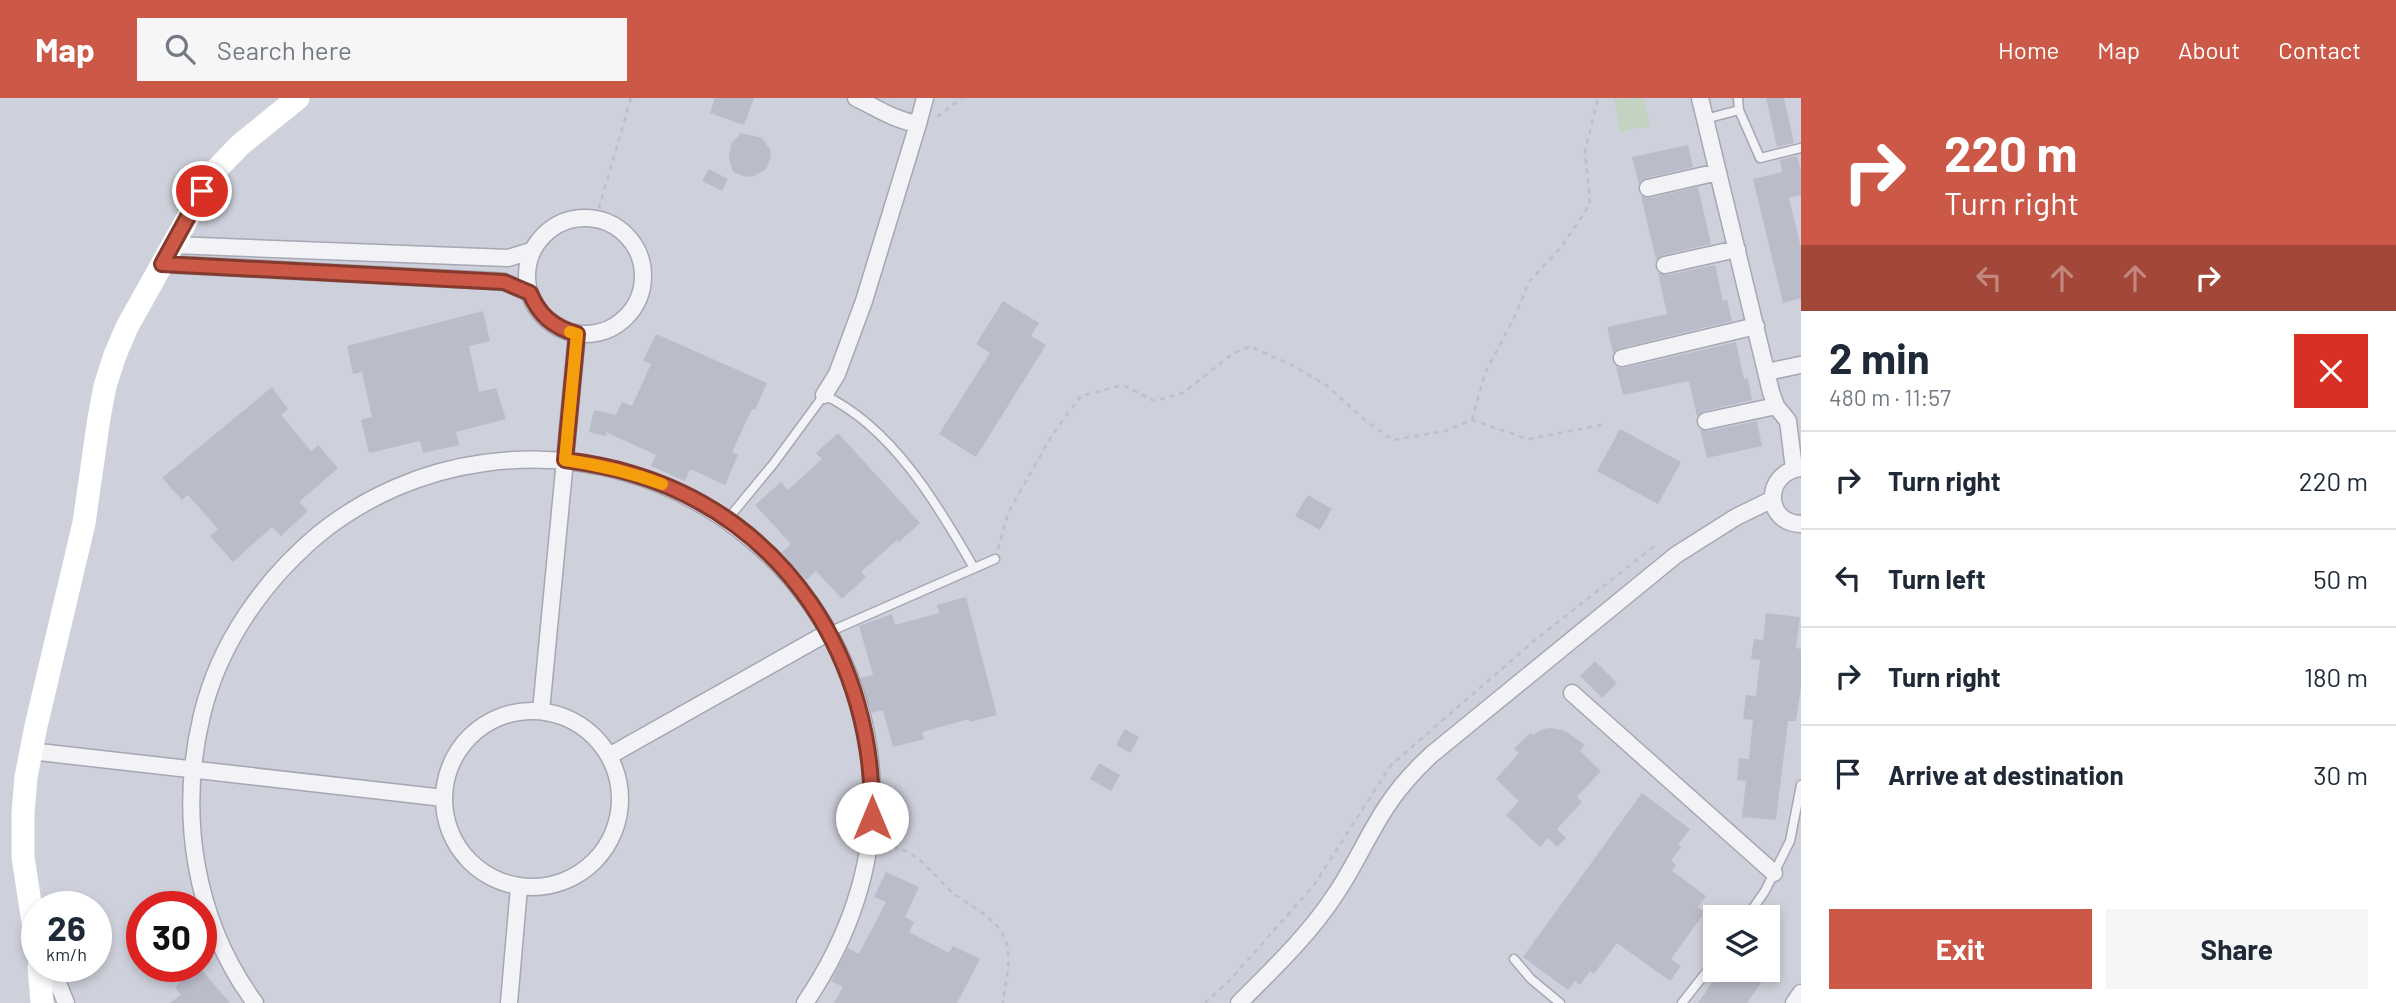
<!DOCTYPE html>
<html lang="en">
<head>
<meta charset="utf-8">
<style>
	:root { --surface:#fff; --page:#f6f6f7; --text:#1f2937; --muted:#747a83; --line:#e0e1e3; --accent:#cc5947 }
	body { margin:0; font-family:Barlow,sans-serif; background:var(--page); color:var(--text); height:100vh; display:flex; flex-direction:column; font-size:26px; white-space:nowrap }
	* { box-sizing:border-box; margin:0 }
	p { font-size:23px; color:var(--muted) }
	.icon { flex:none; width:38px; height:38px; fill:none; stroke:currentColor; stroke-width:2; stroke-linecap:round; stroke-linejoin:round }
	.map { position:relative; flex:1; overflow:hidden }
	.panel { display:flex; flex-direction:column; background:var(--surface); width:595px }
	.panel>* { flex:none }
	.top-card { background:#cc5947; color:#fff; overflow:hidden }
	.buttons { position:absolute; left:1703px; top:807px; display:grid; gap:14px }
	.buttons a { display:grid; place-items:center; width:77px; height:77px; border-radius:0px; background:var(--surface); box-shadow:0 4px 10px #0003; font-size:35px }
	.speed { position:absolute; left:21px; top:793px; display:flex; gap:14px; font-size:35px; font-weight:700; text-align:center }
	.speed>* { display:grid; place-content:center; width:91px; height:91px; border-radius:50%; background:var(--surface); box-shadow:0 4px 10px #0003; line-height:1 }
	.speed small { font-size:18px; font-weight:400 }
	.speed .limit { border:10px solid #d22; background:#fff; color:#111 }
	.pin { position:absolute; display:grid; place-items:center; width:60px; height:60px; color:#fff; margin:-30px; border:4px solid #fff; border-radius:50%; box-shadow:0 2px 7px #0007 }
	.me { position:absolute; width:77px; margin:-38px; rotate:0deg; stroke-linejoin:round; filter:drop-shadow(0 0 5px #0008) }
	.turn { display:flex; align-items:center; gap:24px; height:147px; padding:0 28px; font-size:32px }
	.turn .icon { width:91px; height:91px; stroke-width:2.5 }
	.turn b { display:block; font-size:49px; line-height:60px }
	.lanes { display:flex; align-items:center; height:66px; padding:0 28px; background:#0003; justify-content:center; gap:35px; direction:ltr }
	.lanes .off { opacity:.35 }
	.round { display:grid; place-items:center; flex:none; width:74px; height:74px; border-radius:0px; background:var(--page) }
	.summary { display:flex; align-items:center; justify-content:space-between; height:119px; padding:0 28px }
	h1 { font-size:42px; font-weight:700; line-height:52px }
	.primary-button { display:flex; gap:14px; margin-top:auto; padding:14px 28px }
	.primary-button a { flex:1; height:80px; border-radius:0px; background:var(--accent); color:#fff; font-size:28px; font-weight:700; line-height:80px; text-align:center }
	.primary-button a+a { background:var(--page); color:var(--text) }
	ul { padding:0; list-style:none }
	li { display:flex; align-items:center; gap:21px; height:98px; padding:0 28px; border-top:2px solid var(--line) }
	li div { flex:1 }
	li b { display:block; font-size:26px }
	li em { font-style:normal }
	header { display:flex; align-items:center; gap:42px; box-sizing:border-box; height:98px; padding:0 35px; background:var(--accent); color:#fff }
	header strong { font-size:33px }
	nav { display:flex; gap:38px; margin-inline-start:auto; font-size:24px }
	.search { width:490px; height:63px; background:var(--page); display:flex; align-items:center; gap:18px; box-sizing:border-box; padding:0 24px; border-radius:0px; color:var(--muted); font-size:26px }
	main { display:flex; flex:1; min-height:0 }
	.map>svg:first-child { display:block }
	.built { fill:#ced0db; fill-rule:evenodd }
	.green { fill:#c2d3c2 }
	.building { fill:#bbbcc9 }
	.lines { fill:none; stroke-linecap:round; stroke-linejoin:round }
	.lane-casing { stroke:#a5a7b3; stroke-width:11 }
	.street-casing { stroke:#a5a7b3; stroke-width:19 }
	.path { stroke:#bebfc7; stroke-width:2.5; stroke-dasharray:5 5; stroke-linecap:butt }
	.lane { stroke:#f3f3f7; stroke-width:8 }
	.street { stroke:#f3f3f7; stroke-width:16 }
	.secondary { stroke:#fff; stroke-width:23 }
	.route-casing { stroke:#853a2e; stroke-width:18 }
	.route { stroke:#cc5947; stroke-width:12 }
	.slow { stroke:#f59e0b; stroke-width:12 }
</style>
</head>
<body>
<header>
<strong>Map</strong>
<div class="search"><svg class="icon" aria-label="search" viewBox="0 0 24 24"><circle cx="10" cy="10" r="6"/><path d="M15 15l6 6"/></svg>Search here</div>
<nav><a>Home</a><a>Map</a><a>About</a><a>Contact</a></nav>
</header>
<main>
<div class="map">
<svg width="1801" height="905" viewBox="0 0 1801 905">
	<rect width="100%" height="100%" fill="#e0e1e9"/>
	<path class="built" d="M0 0H1801V905H0ZM37 808H96V868H37ZM142 808H201V868H142ZM1715 819H1768V872H1715Z"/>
	<path class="green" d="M1643 0 1650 28 1620 34 1614 1Z"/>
	<path class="building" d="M715 0H754L744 27 710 15Z
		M1766 0H1784L1794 45 1777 49Z
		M741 35 762 40 770 51 771 59 766 71 754 78 747 79 733 74 729 60 731 46Z
		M1688 47 1693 69 1646 80 1639 86 1632 59Z
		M1797 58 1801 72V97L1789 100 1801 150V200L1783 205 1753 81 1782 74 1780 62Z
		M709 71 728 81 722 93 702 83Z
		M1698 89 1711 146 1663 157 1656 162 1641 98 1650 100Z
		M1715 167 1723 203 1727 202 1732 223 1620 250 1613 255 1607 229 1667 216 1658 175 1667 177Z
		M1003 203 1039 225 1031 238 1046 247 976 359 939 336 990 255 976 246Z
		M483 213 490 243 469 248 479 294 496 290 506 321 456 334 459 347 423 355 420 343 369 355 361 322 372 319 362 274 353 276 347 248Z
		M656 236 767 285 755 312 752 311 732 354 738 357 725 387 690 371 685 383 651 368 656 357 606 334V338L589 334 594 312 616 317 622 304 632 308 651 266 643 263Z
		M1736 244 1744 281 1748 280 1752 302 1704 313 1697 318 1689 283 1623 297 1616 269 1624 270Z
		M272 289 288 311 281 317 311 353 318 347 338 370 299 404 308 413 281 438 272 429 233 464 210 438 218 431 188 397 182 402 162 380Z
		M1757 323 1762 348 1707 360 1700 331 1708 333Z
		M1620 331 1681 364 1658 406 1597 373Z
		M838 335 920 425 899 444 897 442 861 474 866 479 842 501 816 473 806 482 781 455 791 446 755 407 781 384 788 392 822 361 816 355Z
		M1308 397 1332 411 1320 432 1295 418Z
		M966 499 997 617 969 624V621L922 634 924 641 893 649 883 612 872 615 863 591 860 580 873 577 859 528 892 516 895 527 939 515 937 507Z
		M1766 515 1800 519 1796 550 1801 551V588L1796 623H1788L1776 722 1742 719 1746 683 1737 682 1739 660 1749 661 1753 622 1743 621 1746 597 1756 598 1760 562 1751 561 1754 541 1763 542Z
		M1595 563 1617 585 1602 600 1580 578Z
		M1552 630 1565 633 1585 647 1580 653 1601 673 1577 699 1582 704 1557 731 1566 740 1557 749 1548 740 1540 749 1506 717 1519 703 1496 681 1519 655 1514 651 1530 635 1533 637 1543 631Z
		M1125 631 1139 639 1130 655 1116 647Z
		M1099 665 1120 677 1111 693 1090 681Z
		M1642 695 1690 731 1678 747 1681 749 1671 763 1676 767 1672 773 1706 798 1698 809 1705 814 1671 861 1681 868 1670 883 1617 845 1594 876 1590 873 1580 887 1575 883 1568 892 1523 859Z
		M886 774 919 789 905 819 914 824 909 834 949 855 953 848 980 861 957 905H834L843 889 831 883 848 850 859 856 886 804 874 799Z
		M196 868H198L230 905H170L181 897 175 889Z
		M1721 872H1770L1747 905H1698Z"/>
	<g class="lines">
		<g class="lane-casing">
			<path id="lane" d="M1739 12 1760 60 1801 50
				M1705 21 1739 12 1738 0
				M727 422 774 365 824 297C892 329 938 407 974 470
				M829 534 995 461
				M1747 819 1765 793 1790 743 1801 687
				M1514 861 1531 881 1560 905
				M1682 905 1715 863"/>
		</g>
		<g class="street-casing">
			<path id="street" d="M1700 0 1771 294 1776 308 1788 323 1794 371
				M918 26 925 0
				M1648 90 1718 74
				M527 178a58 58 0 1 1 116 0a58 58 0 1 1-116 0Z
				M173 147 508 160 531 153
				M162 166 493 183 504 184 530 195
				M1665 167 1737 151
				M1622 260 1756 228
				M1767 274 1800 267
				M824 297 837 276 864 203 918 26C894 22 877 10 856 0
				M1706 323 1776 308
				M1801 370C1763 375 1764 425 1801 426
				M1572 595 1774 775
				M541 613 577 236
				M444 701a88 88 0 1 1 176 0a88 88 0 1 1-176 0Z
				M30 653 444 700
				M609 658 829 534
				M51 868 66 905
				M255 905C194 822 178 716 202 617 219 546 263 483 319 436 366 398 424 373 484 365 684 336 868 489 872 693 874 770 848 841 805 905
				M509 905 519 789
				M1239 905C1273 871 1308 838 1335 797 1355 768 1369 734 1389 705 1401 687 1415 672 1431 657L1676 457 1736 419 1773 401
				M1794 905 1801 895"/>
		</g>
		<path class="path" d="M937 19 962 0
			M596 120 631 0
			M1472 322 1485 275 1514 220 1529 184 1562 148 1590 106 1585 54 1598 0
			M998 451 1008 415 1052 337 1081 298 1123 287 1154 303 1183 295 1232 256 1250 248 1292 267 1326 287 1366 323 1393 342 1445 333 1472 322 1528 341 1602 327
			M883 748C892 748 901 750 909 755 926 764 938 782 953 795 971 809 995 818 1005 841 1013 859 1005 885 1003 905
			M1205 905 1230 882 1314 787 1391 667 1534 543 1657 446"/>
		<use href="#lane" class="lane"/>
		<use href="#street" class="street"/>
		<path class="secondary" d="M37 850 23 759V715L26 679 36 628 84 425 99 320 105 288 115 257 127 229 213 75 240 47 298 0
			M39 868 42 905"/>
	</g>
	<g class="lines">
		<g class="route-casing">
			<path id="route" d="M202 93 162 166 504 184 530 195C539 217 553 229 577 236L565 362C588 365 611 369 633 376 787 422 875 563 872 720"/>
		</g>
		<use href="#route" class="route"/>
		<path class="slow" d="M570 234 577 236 565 362C599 367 630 374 662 386"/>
	</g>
</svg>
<div class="buttons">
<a><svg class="icon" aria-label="layers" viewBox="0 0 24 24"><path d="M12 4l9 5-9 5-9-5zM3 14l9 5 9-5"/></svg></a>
</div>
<div class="speed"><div>26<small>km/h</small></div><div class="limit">30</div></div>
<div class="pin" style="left:202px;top:93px;background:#d93025"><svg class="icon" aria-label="arrive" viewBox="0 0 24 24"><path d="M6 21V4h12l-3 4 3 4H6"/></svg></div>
<svg class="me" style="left:872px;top:720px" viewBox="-20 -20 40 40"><circle r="19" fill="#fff"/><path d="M0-13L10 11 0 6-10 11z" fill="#cc5947"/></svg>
</div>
<section class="panel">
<div class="top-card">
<div class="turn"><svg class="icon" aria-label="right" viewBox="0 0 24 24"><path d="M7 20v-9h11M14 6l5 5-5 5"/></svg><div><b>220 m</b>Turn right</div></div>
<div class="lanes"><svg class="icon off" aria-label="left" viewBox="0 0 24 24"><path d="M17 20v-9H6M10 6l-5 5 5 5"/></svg><svg class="icon off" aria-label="ahead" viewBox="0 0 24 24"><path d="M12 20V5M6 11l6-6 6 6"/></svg><svg class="icon off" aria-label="ahead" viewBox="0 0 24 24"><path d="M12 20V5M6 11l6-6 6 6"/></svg><svg class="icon" aria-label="right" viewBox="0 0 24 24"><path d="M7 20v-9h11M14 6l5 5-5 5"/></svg></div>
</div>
<div class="summary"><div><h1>2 min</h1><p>480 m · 11:57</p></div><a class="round" style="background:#d93025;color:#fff"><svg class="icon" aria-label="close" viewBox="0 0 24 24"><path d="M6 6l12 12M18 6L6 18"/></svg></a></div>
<ul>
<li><svg class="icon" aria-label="right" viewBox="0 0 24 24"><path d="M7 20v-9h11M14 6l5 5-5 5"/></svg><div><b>Turn right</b></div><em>220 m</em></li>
<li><svg class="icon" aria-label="left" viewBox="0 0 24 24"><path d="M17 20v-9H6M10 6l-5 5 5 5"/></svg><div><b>Turn left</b></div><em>50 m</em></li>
<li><svg class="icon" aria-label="right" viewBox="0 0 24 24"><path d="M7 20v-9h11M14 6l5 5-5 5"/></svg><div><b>Turn right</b></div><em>180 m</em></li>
<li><svg class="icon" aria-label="arrive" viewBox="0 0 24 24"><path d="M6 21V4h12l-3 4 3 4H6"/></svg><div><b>Arrive at destination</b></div><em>30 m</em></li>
</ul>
<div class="primary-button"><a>Exit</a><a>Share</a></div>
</section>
</main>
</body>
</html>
